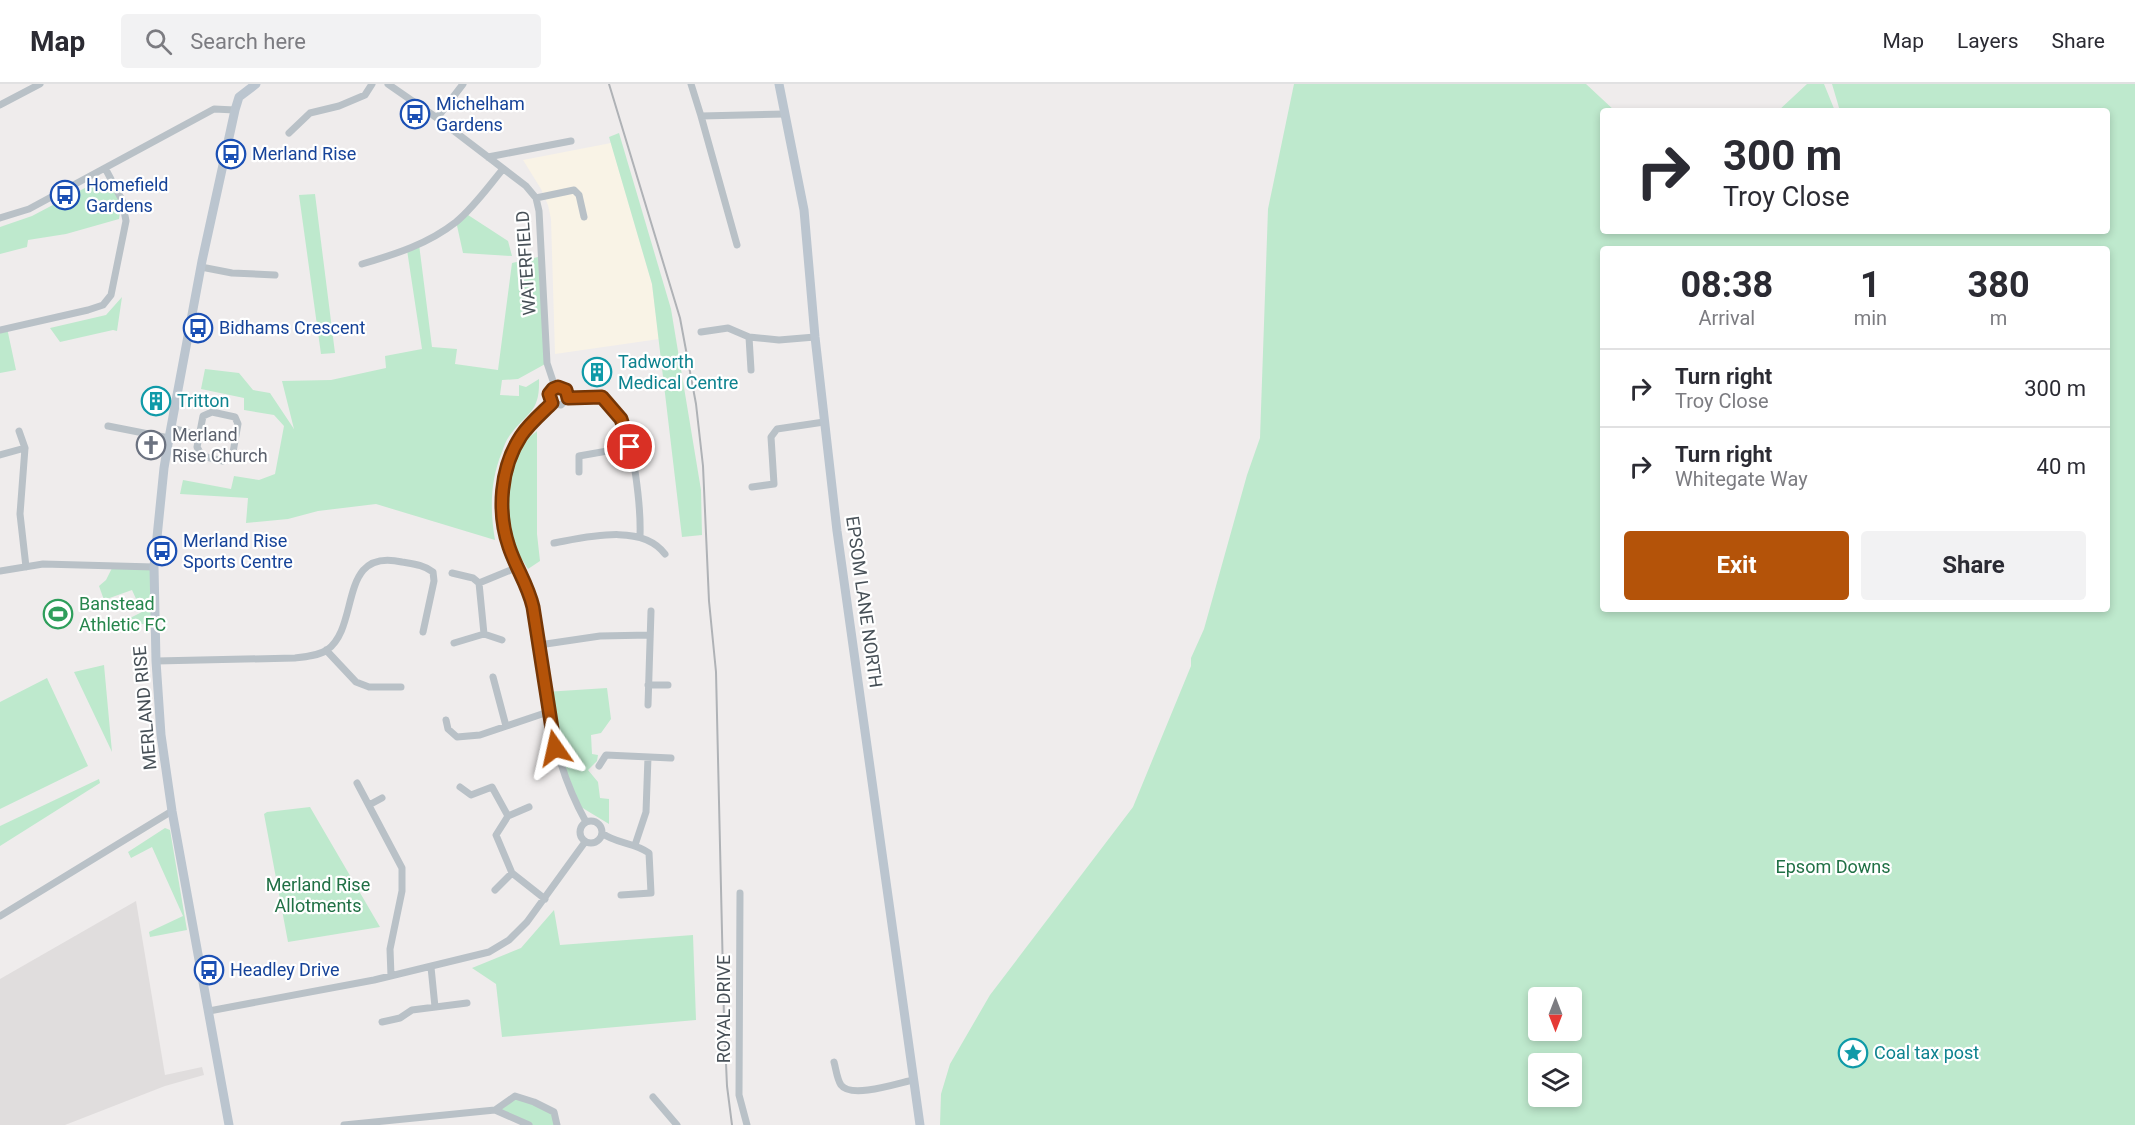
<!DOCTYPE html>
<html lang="en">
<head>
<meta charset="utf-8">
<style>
	:root { --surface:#fff; --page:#f2f2f3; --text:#2b2b33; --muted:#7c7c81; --line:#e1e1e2; --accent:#b45309 }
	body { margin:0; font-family:Roboto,sans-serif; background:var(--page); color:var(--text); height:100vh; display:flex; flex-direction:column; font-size:22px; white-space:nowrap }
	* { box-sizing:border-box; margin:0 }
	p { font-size:20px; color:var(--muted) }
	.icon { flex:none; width:33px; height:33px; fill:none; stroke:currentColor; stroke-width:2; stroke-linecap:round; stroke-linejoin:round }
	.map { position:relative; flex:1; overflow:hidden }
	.panel { position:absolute; left:1600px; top:162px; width:510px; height:366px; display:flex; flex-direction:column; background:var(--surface); border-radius:6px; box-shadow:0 3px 9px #0003 }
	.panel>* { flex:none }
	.top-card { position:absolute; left:1600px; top:24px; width:510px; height:126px; border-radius:6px; box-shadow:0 3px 9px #0003; background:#fff; color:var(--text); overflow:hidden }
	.needle { width:39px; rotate:180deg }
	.buttons { position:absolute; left:1528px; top:903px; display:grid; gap:12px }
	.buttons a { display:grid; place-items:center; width:54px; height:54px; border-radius:6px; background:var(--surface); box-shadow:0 3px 9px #0003; font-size:30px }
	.pin { position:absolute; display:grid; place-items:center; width:51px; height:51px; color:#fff; margin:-26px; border:3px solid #fff; border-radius:50%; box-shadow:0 2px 6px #0007 }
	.me { position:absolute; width:66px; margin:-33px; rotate:349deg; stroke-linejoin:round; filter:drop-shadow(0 0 4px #0008) }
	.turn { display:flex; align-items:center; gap:21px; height:126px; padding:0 24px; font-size:27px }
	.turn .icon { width:78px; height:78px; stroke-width:2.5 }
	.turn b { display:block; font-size:42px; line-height:51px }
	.eta { display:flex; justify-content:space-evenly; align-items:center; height:102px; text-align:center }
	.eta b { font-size:36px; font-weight:700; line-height:42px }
	.action { display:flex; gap:12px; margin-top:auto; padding:12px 24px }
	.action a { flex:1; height:69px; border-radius:6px; background:var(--accent); color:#fff; font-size:24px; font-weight:700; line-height:69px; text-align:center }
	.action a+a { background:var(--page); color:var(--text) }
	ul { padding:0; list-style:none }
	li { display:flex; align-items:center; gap:18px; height:78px; padding:0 24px; border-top:2px solid var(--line) }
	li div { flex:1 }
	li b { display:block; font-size:22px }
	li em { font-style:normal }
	header { display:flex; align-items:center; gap:36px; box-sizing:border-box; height:84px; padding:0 30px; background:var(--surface); border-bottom:2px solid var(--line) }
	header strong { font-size:28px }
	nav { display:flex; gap:33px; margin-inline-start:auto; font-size:21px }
	.search { width:420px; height:54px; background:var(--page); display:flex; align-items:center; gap:15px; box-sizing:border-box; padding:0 21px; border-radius:6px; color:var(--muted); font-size:22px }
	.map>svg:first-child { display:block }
	.commercial { fill:#f9f3e6 }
	.education { fill:#e0dddd }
	.green { fill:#bee9cd; fill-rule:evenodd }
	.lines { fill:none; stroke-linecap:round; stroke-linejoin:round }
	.street { stroke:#b9c1c7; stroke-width:7 }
	.secondary { stroke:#bbc5cf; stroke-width:9 }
	.rail { stroke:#afb2b6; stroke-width:2 }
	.route-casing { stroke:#753606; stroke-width:15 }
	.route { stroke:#b45309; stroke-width:10 }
	.labels { text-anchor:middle; stroke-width:4.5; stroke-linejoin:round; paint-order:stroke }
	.transit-label { font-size:18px; fill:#164399; stroke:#fff; text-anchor:start }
	.street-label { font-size:18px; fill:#475057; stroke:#fff }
	.culture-label { font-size:18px; fill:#0d838f; stroke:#fff; text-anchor:start }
	.worship-label { font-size:18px; fill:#5b616d; stroke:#fff; text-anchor:start }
	.leisure-label { font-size:18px; fill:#27864d; stroke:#fff; text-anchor:start }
	.park-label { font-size:18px; fill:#207045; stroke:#fff }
</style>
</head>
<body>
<header>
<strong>Map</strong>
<div class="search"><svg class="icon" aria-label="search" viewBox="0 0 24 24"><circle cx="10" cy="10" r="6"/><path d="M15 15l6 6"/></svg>Search here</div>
<nav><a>Map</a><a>Layers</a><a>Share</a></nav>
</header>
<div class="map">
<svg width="2135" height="1041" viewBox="0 0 2135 1041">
	<rect width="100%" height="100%" fill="#efecec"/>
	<path class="commercial" d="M611 59 652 200 659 255 555 270 551 135 548 121 541 105 523 76Z"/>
	<path class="education" d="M136 817 165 991 202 983 204 991 165 1002 65 1041H0V895Z"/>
	<path class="green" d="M1294 0H1586L1615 27H1604V147H2108V27H1840L1832 0H2135V1041H940L941 1010 950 980 990 911 1133 723 1191 582V574L1204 545 1247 391 1260 354 1268 125ZM1604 165H2108V525H1604ZM1539 914H1572V946H1539ZM1539 980H1572V1012H1539Z
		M1807 0H1824L1835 27H1778Z
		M619 49 671 225 701 406 702 451 682 453 652 200 609 53Z
		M100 96 114 101 122 116 119 135 66 150 28 156 27 163 0 170V143L32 132Z
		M315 110 335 269 321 270 299 111Z
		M465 129 508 157 512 172 463 169 456 137Z
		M419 160 432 263 457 265 455 280 498 286 512 179 538 173 543 174 547 279 518 295 502 296 500 311 519 312V301L526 303 539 295C540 329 528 327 510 351 506 356 504 362 502 368 490 397 490 426 495 456L376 420 318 427 288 435 246 439 248 414 180 410 183 396 231 405 234 392 259 396 275 390 284 342 274 331 244 326V314L201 305 205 285 239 289 253 306 270 309 294 345 282 297 331 296 386 284 385 272 422 265 407 166Z
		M122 213 117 247 113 246 60 258 50 244 106 231Z
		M7 244 16 286 0 289V246Z
		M537 347V450L540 477 528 485C521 474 515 464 511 452 504 424 510 384 523 359 526 354 533 351 537 347Z
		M114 480 154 483 155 539 132 541 130 534 142 528 132 506 104 516 99 502 106 496Z
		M104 581 112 668 74 588Z
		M47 594 88 682 0 725V618Z
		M607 604 611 635 601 649 591 651 592 670 598 671 597 677 588 686 598 698 600 714 609 715V740L576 720 567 702 545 608Z
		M99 695 100 699 0 762V742Z
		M310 723 380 843 288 858 264 730 267 728Z
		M165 744 170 746 187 846 150 853 149 848 183 832 152 763 131 774 128 768Z
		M554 826 560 861 693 851 696 936 502 953 496 900 472 884 521 864Z
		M515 1012 554 1028 557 1041H529L495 1026Z"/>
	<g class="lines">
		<path class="street" d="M388 0 437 34 526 102 536 114 539 127 547 279 555 303
			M691 0 701 32 785 30
			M0 21 40 0
			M701 32 737 161
			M437 34 463 0
			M289 49 310 29 339 22 365 11 372 0
			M488 73 571 57
			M536 114 574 106 579 111 584 133
			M0 134 29 125 214 25 235 26
			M362 180C396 170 428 160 456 138 474 123 488 103 503 85
			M201 183 232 189 275 191
			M0 246 88 226 103 221 111 211 126 137 122 116 105 84
			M701 248 728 244 749 253 751 286
			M749 253 779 256 815 253
			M568 314 602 313C608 319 616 326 620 334 634 355 641 426 640 452
			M552 319C526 345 511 361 504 399 499 428 506 457 518 484 522 493 528 503 531 513 536 534 538 555 541 576 549 636 556 684 586 738
			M552 319 561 321 568 314 567 308 564 304 555 303
			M552 319 549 310 555 303
			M212 328 235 333 238 340 232 374 223 377 202 372 197 363 203 332Z
			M108 342 169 354
			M171 344 199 351
			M19 347 25 364
			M0 371 25 364 20 430 26 483
			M579 388V372L630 363
			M752 403 774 400 771 353 777 345 824 338
			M554 459C587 453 642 439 665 470
			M0 487 43 480 154 483
			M452 489 473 494 479 499 484 550 454 559
			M479 499 518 483
			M484 550 502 556
			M539 561 600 552 650 551
			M326 566 356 598 369 603H401
			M156 577 295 574C305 573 318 572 327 566 361 542 337 463 402 478 413 480 424 481 433 488L434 497 423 548
			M493 593 506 642
			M648 601H668
			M648 621 651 527
			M446 636 448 645 457 653 480 651 548 628
			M599 682 606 671 671 674
			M357 699 402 784V807L390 865 391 892
			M460 703 471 711 492 703 508 732 496 751 512 789 545 815
			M369 721 382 714
			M508 732 529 723
			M580 748a11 11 0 1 1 22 0a11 11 0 1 1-22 0Z
			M602 749C616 760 634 758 649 769L651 809 621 811
			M635 761 646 728 648 673
			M495 806 512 789
			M740 809 739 1011 747 1041
			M0 832 172 727
			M431 883 435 923
			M209 927 374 896 489 868 509 856 527 838 585 758
			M382 938 400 934 412 926 467 919
			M834 978C836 985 837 995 841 1001 851 1015 899 999 913 996
			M653 1013 677 1041
			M495 1026 515 1012 534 1018 554 1028 557 1041
			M344 1041 495 1026 529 1041"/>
		<path class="secondary" d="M779 0 804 126 815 253 837 447 920 1041
			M229 1041 172 727 161 651 156 577 154 483 164 384 169 354 202 177 235 26 239 13 256 0"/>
		<path class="rail" d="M609 0 680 234 696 320 703 382 709 517 716 588 724 934 727 1002 732 1041"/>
	</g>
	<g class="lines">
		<g class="route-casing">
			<path id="route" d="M555 664 533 523C528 501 516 484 509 463 497 428 500 384 521 352 529 340 542 329 552 319L549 310 553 305 558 303 566 306 568 314 602 313 621 335 630 363"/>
		</g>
		<use href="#route" class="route"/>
	</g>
	<defs>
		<g id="bus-ring" transform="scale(1.5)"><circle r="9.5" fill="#fff" stroke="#1a4fb4" stroke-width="1.5"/><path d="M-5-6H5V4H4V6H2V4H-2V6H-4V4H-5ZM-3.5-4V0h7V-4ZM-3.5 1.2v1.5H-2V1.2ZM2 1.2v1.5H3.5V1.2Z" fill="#1a4fb4"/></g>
		<g id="building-ring" transform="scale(1.5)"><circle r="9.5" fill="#fff" stroke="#0f9aa8" stroke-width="1.5"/><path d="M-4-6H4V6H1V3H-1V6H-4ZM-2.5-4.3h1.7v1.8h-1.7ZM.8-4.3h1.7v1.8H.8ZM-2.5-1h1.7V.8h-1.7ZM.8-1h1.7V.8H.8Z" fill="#0f9aa8"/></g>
		<g id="church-ring" transform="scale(1.5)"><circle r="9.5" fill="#fff" stroke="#6b7280" stroke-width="1.5"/><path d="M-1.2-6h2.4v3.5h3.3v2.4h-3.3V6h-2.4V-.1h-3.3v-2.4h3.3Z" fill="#6b7280"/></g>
		<g id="stadium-ring" transform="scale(1.5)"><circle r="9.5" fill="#fff" stroke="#2e9e5b" stroke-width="1.5"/><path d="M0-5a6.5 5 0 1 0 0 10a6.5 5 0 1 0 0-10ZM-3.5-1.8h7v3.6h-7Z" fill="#2e9e5b"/></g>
		<g id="sight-ring" transform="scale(1.5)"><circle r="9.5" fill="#fff" stroke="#0f9aa8" stroke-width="1.5"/><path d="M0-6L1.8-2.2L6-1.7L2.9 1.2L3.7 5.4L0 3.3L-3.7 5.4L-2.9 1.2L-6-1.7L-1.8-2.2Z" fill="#0f9aa8"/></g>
	</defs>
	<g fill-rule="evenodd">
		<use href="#bus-ring" x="415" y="30"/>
		<use href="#bus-ring" x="231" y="70"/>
		<use href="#bus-ring" x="65" y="111"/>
		<use href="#bus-ring" x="198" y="244"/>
		<use href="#building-ring" x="597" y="288"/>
		<use href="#building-ring" x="156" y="317"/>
		<use href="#church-ring" x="151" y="361"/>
		<use href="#bus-ring" x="162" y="467"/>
		<use href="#stadium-ring" x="58" y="530"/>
		<use href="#bus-ring" x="209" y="886"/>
		<use href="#sight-ring" x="1853" y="969"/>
	</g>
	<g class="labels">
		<g class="transit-label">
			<text x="436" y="26">Michelham<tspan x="436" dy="21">Gardens</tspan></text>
			<text x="252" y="76">Merland Rise</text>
			<text x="86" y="107">Homefield<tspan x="86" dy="21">Gardens</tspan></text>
			<text x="219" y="250">Bidhams Crescent</text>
			<text x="183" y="463">Merland Rise<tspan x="183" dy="21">Sports Centre</tspan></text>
			<text x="230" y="892">Headley Drive</text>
		</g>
		<g class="street-label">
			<text transform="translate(526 179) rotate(-94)" y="6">WATERFIELD</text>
			<text transform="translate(864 518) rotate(82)" y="6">EPSOM LANE NORTH</text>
			<text transform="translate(145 624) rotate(-95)" y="6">MERLAND RISE</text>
			<text transform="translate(724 925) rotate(-90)" y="6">ROYAL DRIVE</text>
		</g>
		<g class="culture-label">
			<text x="618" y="284">Tadworth<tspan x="618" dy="21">Medical Centre</tspan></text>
			<text x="177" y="323">Tritton</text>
			<text x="1874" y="975">Coal tax post</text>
		</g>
		<g class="worship-label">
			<text x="172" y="357">Merland<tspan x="172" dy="21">Rise Church</tspan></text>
		</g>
		<g class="leisure-label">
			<text x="79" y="526">Banstead<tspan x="79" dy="21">Athletic FC</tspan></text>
		</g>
		<g class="park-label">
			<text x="1833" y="789">Epsom Downs</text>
			<text x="318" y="807">Merland Rise<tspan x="318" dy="21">Allotments</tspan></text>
		</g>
	</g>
</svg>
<div class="buttons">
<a><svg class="needle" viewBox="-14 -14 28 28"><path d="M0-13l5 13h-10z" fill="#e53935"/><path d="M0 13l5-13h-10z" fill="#7c7c81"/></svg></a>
<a><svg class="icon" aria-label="layers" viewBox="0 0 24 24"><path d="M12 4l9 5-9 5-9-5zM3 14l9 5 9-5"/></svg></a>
</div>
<div class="pin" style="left:630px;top:363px;background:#d93025"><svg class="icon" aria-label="arrive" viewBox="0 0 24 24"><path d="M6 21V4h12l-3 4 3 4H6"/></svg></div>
<svg class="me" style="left:555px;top:664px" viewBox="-20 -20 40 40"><path d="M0-17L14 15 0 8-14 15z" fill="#b45309" stroke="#fff" stroke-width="4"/></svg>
<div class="top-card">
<div class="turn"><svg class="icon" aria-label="right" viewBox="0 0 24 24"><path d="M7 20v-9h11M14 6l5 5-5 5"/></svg><div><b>300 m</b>Troy Close</div></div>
</div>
<section class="panel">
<div class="eta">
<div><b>08:38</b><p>Arrival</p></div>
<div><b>1</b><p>min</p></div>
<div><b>380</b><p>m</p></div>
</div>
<ul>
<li><svg class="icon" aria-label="right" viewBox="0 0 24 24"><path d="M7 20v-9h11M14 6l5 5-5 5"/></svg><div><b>Turn right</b><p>Troy Close</p></div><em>300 m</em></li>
<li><svg class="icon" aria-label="right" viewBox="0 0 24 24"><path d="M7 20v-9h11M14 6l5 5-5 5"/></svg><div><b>Turn right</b><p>Whitegate Way</p></div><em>40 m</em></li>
</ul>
<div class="action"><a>Exit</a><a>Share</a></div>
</section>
</div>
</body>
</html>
